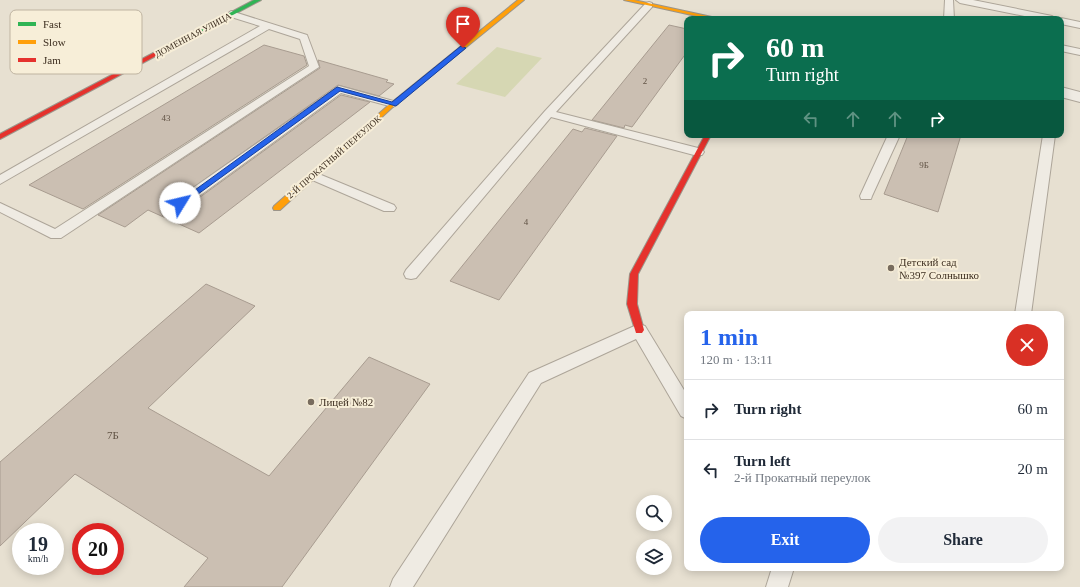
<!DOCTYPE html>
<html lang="en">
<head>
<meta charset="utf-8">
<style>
	:root { --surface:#fff; --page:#f2f2f3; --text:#1f2937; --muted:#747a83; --line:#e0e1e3; --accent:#2563eb }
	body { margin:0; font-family:Georgia,serif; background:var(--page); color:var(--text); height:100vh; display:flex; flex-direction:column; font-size:15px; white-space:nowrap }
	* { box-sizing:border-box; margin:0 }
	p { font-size:13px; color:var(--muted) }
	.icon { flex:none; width:22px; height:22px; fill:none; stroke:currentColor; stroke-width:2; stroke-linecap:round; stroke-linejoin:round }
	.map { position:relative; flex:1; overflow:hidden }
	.sheet { position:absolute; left:684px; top:311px; width:380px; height:260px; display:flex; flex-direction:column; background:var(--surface); border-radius:8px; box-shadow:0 2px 10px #0003 }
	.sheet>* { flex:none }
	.top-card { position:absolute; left:684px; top:16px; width:380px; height:122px; border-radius:8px; box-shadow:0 2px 10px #0003; background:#0b6e4f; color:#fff; overflow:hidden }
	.fabs { position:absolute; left:636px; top:495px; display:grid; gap:8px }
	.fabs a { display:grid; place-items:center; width:36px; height:36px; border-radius:50%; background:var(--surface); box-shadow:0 2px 10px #0003; font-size:20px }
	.speed { position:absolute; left:12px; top:523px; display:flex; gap:8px; font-size:20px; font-weight:700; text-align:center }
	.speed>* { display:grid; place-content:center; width:52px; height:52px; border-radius:50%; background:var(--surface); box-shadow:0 2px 10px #0003; line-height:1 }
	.speed small { font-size:10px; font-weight:400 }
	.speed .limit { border:6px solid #d22; background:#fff; color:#111 }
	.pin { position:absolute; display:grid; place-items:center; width:34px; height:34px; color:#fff; margin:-41px -17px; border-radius:50% 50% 50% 0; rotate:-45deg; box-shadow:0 0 4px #0007 }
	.pin .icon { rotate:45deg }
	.me { position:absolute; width:44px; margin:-22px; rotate:54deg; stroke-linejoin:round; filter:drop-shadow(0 0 3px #0008) }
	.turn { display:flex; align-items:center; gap:14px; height:84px; padding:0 16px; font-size:18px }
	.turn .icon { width:52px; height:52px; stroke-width:2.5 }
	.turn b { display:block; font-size:28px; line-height:34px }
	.lanes { display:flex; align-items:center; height:38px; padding:0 16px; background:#0003; justify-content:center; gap:20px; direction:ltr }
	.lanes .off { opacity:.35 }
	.round { display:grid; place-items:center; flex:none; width:42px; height:42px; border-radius:21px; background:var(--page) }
	.overview { display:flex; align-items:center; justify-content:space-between; height:68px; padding:0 16px }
	h1 { font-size:24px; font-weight:800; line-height:30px; color:var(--accent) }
	.action { display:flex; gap:8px; margin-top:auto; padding:8px 16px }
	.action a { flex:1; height:46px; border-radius:24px; background:var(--accent); color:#fff; font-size:16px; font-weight:800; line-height:46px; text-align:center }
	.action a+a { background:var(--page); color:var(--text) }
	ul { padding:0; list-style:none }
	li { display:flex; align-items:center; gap:12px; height:60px; padding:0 16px; border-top:1px solid var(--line) }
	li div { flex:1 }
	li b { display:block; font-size:15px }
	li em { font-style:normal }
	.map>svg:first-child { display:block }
	.green { fill:#d6d7b3 }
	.building { fill:#cbbfb2; stroke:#a89c90 }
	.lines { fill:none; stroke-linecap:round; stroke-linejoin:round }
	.lane-casing { stroke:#ada599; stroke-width:2 }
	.street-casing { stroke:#ada599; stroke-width:2 }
	.fast-casing { stroke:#9c958a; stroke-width:2 }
	.slow-casing { stroke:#9c958a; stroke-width:2 }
	.jam-casing { stroke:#9c958a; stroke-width:2 }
	.lane { fill:#efebe3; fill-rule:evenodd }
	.street { fill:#efebe3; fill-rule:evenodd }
	.fast { fill:#30b455; fill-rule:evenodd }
	.slow { fill:#ff9f0a; fill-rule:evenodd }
	.jam { fill:#e5322d; fill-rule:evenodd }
	.route { fill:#2563eb; stroke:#184099 }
	.poi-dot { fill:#786c5e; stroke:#f7eed8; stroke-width:1.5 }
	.labels { text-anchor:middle; stroke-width:4; stroke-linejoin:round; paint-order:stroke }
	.far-street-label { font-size:9px; fill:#3d2e20; stroke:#f7eed8 }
	.number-label { font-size:9px; fill:#605244 }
	.poi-label { font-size:11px; fill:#3d2e20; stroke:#f7eed8; text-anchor:start }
	.near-number-label { font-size:11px; fill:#605244 }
	.key { fill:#f7eed8; stroke:#bfb4a1; stroke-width:1 }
	.key-label { font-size:11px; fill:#3d2e20 }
</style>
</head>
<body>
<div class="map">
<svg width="1080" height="587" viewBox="0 0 1080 587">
	<rect width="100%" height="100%" fill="#e7e0d1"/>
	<path class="green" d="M497 47 542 58 505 97 456 84Z"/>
	<path class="building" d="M669 25 687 29V52L632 127 625 125 624 128 592 120Z
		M264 45 304 56 307 65 83 209 29 185Z
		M318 60 388 80 386 82 394 84 379 96 338 85 160 211 163 216H174L341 95 370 102 199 233 148 210 125 227 98 215 320 68Z
		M585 128 617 136 499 300 450 281 573 129 582 132Z
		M908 135H961L938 212 884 194Z
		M206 284 255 306 148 408 269 476 369 357 430 384 282 587H184L208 558 75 474 0 546V462Z"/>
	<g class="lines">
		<g class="lane-casing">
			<path id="lane" d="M945 0H953L954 19H944Z
				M956 0H973L1052 16 1057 19H1039L960 3Z
				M649 2 652 3V7L556 112 702 149 704 152 702 155H694L551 117 416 278 411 279 406 278 404 274 406 270 545 111 646 3Z
				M231 11 307 35 319 67 61 238H51L0 212V203L55 229 309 66 300 39 269 29 0 184V175L260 26 228 16 227 14Z
				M1061 18 1080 22V28L1061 24V19H1058Z
				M1061 45 1080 49V55L1061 51Z
				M339 86 397 102 398 104 393 107 341 93 173 215H163L161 212 163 209Z
				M888 135H900L872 196 871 199H861L860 196Z
				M1043 135H1055L1031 314H1015Z
				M314 172 394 205 396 208 394 211H384L310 179 308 176Z
				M639 324 645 326 687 395V419L681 416 636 339 541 383 413 587H390L393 579 529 373Z
				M771 568H791L793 571 788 587H766L771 571Z"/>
		</g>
		<g class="street-casing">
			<path id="street" d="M1061 87 1080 92V102L1061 97Z"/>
		</g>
		<g class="fast-casing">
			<path id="fast" d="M254 0H261L180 43 175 42Z"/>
		</g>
		<g class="slow-casing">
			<path id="slow" d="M518 0H524L395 105 280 210H274L273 208 274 206 391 103Z
				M624 0H634L721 19H710Z"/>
		</g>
		<g class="jam-casing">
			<path id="jam" d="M178 40 181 42 180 43 0 139V134Z
				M705 135H711L638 274 637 304 644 330 642 333H636L627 304 630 274Z"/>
		</g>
		<use href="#lane" class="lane"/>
		<use href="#street" class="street"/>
		<use href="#fast" class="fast"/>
		<use href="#slow" class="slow"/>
		<use href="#jam" class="jam"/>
	</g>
	<path class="route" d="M461 46 466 48 396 106 340 91 183 205 180 206 177 203 337 87 392 102Z"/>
	<g class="poi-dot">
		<circle cx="891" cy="268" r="4"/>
		<circle cx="311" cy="402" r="4"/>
	</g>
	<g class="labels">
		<g class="far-street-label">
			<text transform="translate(193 35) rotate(-28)" y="3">ДОМЕННАЯ УЛИЦА</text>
			<text transform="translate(334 157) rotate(-41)" y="3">2-Й ПРОКАТНЫЙ ПЕРЕУЛОК</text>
		</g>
		<g class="number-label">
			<text x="645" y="84">2</text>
			<text x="166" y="121">43</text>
			<text x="924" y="168">9Б</text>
			<text x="526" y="225">4</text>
		</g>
		<g class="poi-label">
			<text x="899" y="266">Детский сад<tspan x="899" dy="13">№397 Солнышко</tspan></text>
			<text x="319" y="406">Лицей №82</text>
		</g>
		<g class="near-number-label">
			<text x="113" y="439">7Б</text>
		</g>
	</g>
	<rect x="10" y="10" width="132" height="64" rx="6" class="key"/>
	<rect x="18" y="22" width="18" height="4" fill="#30b455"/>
	<rect x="18" y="40" width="18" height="4" fill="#ff9f0a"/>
	<rect x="18" y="58" width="18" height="4" fill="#e5322d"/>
	<g class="key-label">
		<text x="43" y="28">Fast</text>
		<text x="43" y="46">Slow</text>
		<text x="43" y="64">Jam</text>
	</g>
</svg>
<div class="fabs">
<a><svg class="icon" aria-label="search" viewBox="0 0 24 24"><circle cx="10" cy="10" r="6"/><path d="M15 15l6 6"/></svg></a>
<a><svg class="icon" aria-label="layers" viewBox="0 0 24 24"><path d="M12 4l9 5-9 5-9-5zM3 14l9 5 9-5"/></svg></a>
</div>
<div class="speed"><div>19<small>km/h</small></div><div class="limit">20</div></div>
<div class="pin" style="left:463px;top:48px;background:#d93025"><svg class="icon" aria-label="arrive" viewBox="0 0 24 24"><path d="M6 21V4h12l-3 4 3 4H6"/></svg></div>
<svg class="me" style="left:180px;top:203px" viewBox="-20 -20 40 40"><circle r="19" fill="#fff"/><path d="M0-13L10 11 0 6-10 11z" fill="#2563eb"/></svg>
<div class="top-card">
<div class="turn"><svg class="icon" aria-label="right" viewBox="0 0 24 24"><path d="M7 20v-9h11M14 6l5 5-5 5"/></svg><div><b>60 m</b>Turn right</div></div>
<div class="lanes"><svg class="icon off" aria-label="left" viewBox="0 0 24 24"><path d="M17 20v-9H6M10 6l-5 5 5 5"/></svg><svg class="icon off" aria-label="ahead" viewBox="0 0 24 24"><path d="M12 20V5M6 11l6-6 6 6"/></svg><svg class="icon off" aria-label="ahead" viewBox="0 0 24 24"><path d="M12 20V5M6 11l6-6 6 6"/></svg><svg class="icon" aria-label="right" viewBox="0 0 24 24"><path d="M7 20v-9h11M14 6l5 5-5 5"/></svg></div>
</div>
<section class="sheet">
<div class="overview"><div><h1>1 min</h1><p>120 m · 13:11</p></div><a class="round" style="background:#d93025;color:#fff"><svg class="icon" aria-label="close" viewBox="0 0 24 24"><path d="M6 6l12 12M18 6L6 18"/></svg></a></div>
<ul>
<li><svg class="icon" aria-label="right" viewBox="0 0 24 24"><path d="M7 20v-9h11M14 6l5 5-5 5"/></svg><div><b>Turn right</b></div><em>60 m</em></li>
<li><svg class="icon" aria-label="left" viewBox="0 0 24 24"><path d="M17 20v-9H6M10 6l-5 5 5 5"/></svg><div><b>Turn left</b><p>2-й Прокатный переулок</p></div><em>20 m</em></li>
</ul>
<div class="action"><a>Exit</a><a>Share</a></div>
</section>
</div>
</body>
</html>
